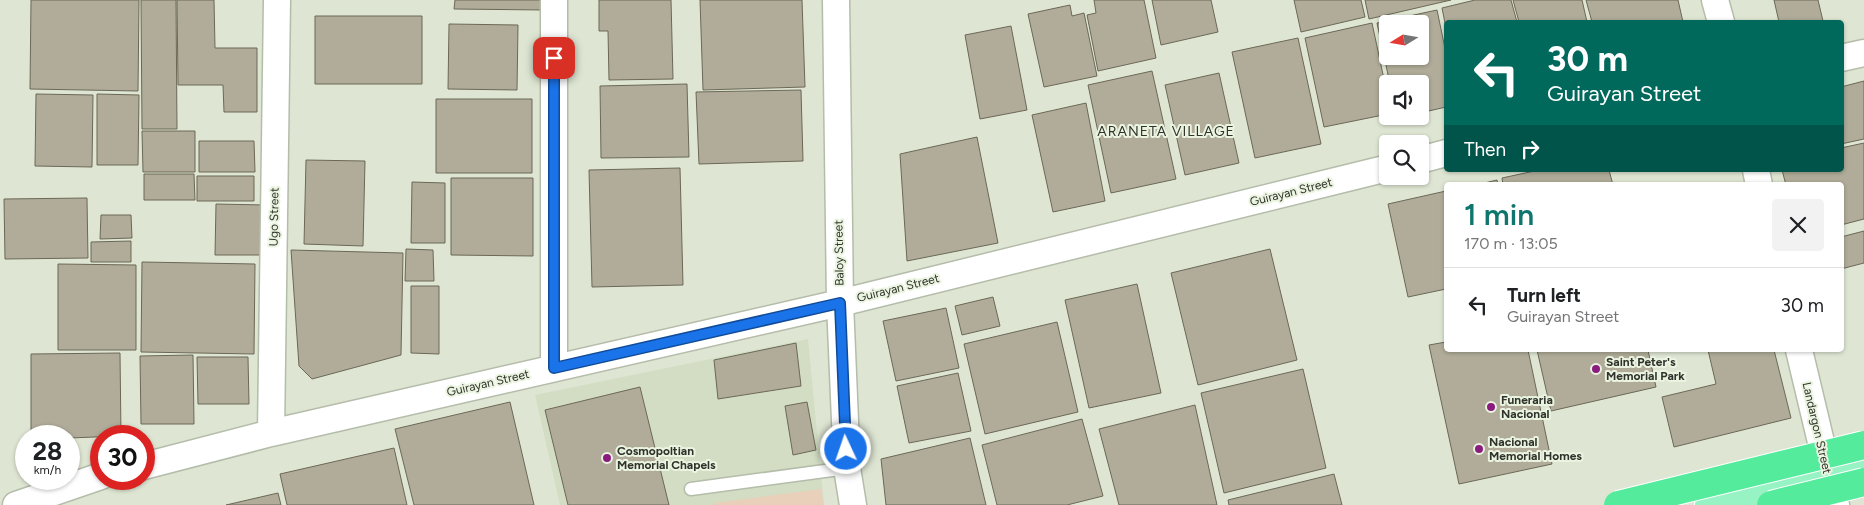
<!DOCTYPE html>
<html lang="en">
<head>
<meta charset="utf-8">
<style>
	:root { --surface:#fff; --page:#f2f2f2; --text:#202124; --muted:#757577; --line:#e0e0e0; --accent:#0f766e }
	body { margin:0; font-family:Figtree,sans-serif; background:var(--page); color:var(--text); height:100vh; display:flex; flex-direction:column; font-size:19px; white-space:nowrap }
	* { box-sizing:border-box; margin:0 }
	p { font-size:16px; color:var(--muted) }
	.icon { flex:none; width:28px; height:28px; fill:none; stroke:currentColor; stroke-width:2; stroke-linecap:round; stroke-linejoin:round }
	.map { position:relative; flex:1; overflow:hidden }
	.side { position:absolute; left:1444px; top:182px; width:400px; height:170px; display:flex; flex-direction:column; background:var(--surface); border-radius:5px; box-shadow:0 1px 4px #0004 }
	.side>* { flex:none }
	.top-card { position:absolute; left:1444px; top:20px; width:400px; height:152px; border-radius:5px; box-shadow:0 1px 4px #0004; background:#00695c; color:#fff; overflow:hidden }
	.needle { width:32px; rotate:259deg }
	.buttons { position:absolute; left:1379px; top:15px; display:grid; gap:10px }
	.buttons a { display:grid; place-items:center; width:50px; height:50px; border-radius:5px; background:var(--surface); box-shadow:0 1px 4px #0004; font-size:25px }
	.speed { position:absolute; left:15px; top:425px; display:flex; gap:10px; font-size:25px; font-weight:700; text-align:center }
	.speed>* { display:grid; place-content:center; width:65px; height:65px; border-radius:50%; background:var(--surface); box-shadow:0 1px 4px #0004; line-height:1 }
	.speed small { font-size:12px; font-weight:400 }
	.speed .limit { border:8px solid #d22; background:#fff; color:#111 }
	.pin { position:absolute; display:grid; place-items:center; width:42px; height:42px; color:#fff; margin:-21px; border-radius:10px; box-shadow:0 2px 8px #0006 }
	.me { position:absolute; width:55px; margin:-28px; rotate:357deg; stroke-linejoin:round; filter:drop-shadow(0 0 4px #0008) }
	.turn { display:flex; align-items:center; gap:18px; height:105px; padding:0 20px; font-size:22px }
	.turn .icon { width:65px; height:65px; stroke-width:2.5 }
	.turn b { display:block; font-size:35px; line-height:42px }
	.then { display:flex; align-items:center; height:48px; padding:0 20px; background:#0003; gap:10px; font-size:19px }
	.round { display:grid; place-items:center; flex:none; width:52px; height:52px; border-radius:5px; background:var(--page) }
	.head { display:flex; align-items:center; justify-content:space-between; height:85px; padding:0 20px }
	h1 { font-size:30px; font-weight:600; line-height:38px; color:var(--accent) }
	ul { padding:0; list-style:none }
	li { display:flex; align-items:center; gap:15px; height:75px; padding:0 20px; border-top:1px solid var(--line) }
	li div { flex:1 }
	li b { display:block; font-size:19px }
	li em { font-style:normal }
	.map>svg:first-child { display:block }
	.built { fill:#d2ddc3 }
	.green { fill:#e8d0ba }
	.building { fill:#b0ac99; stroke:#6c6857; fill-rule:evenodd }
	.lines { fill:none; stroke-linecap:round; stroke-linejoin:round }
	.service-casing { stroke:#b4bcaa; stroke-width:15 }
	.minor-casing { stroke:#b4bcaa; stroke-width:29 }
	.primary-casing { stroke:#fff; stroke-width:30 }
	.service { stroke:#fff; stroke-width:12 }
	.minor { stroke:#fff; stroke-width:26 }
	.primary { stroke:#98f3c4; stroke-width:28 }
	.motorway-bridge-casing { stroke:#fff; stroke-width:30; stroke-linecap:butt }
	.motorway-bridge { stroke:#54eb9d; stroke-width:28 }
	.route-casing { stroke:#114b97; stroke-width:12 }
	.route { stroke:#1a73e8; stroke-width:9 }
	.poi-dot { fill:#8b1c7f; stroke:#ebf4e0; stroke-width:2 }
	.labels { text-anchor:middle; stroke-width:4; stroke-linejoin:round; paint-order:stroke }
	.street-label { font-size:12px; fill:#2f332b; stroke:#ebf4e0 }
	.poi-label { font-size:12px; font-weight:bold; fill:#2f332b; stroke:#ebf4e0; text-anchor:start }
	.neighbourhood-label { font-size:14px; letter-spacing:1px; fill:#2f332b; stroke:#ebf4e0 }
</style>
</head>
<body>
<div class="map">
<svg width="1864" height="505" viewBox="0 0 1864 505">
	<rect width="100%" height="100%" fill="#dee6d3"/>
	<path class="built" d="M808 339 824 505H560L535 395Z"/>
	<path class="green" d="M821 489 824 505H714L713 503Z"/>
	<path class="building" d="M31 0H139L138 91 30 89Z
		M141 0H176L177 129H142Z
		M177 0H214L215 48H257V112H224L223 85H178Z
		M455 0H543V10L454 9Z
		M599 0H671L673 79 609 80 608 31H599Z
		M700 0H802L805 87 703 90Z
		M1094 0H1144L1156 58 1098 71 1087 15 1096 13Z
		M1152 0H1211L1218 32 1161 45Z
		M1294 0H1361L1365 17 1301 32Z
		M1365 0H1451L1369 19Z
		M1475 0H1511L1517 22H1446V28L1442 8Z
		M1513 0H1582L1587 22H1519Z
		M1586 0H1678L1683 22H1592Z
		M1774 0H1818L1823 21 1779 22Z
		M1070 5 1072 16 1084 13 1097 76 1044 87 1028 14Z
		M1437 10 1446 53V107L1420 113V84H1390L1377 23ZM1388 24H1420V56H1388Z
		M315 16H422V84H315Z
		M1372 23 1388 98V114L1324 127 1305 38Z
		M449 24 518 25 517 90 448 89Z
		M1011 26 1027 110 980 119 965 35Z
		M1298 38 1321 144 1255 158 1232 52Z
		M1152 71 1176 179 1111 193 1088 85Z
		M1219 73 1239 163 1185 175 1165 85Z
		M1864 81V139L1841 144V87Z
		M687 84 689 157 601 158 600 86Z
		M801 90 803 161 699 164 696 92Z
		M36 94 93 95 92 167 35 166Z
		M97 94 139 95 138 165H97Z
		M436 99H532V173H436Z
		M1086 103 1105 201 1053 212 1032 115Z
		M142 131H195V172H143Z
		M977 137 998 243 907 261 900 154Z
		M199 141H254L255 172H199Z
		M1864 143V219L1841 225V185H1786L1782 170H1841V148Z
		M306 160 365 161 363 246 304 244Z
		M680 168 683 285 592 287 589 170Z
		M1539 170H1609L1613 185H1503L1502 178Z
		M144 174H194L195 200H144Z
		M197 176H254V201H197Z
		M451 178H533V256L451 255Z
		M1497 180 1498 185H1476Z
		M412 182 445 183V243H411Z
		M1446 191V289L1408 297 1388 204Z
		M87 198 88 258 5 259 4 199Z
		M216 204 265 205V255H215Z
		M101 215H131L132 238 100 239Z
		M1864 231V263L1841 269V237Z
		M131 241V262H91V242Z
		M406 249 433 250 434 281H405Z
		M1270 249 1297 360 1198 385 1171 273Z
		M291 250 403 253 401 355 312 379 299 366Z
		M142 262 255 264 254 354 141 352Z
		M58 264 136 265V350H58Z
		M1137 284 1161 393 1089 408 1065 300Z
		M411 286H439V354L411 353Z
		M993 297 1000 326 962 335 955 306Z
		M946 308 959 368 896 381 883 321Z
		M1057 322 1078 412 985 434 964 344Z
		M1446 342V350H1528L1552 464 1459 484 1429 345Z
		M796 343 801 386 718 399 714 360Z
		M1537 350H1648L1656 387 1551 411Z
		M1708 350H1774L1791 418 1674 447 1662 397 1716 384Z
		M120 353 121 436 69 438V436H31V354Z
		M193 355 194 424H141L140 356Z
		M197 357H248L249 404H198Z
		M1303 369 1326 468 1224 493 1201 393Z
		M958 373 971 431 909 443 897 386Z
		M640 387 669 505H568L545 410Z
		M510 402 534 505H414L395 429Z
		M807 402 816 450 793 455 785 406Z
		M1195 405 1217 505H1119L1099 429Z
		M1082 419 1103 496 1067 505H997L982 445Z
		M970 438 986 505H886L881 459Z
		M394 448 407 505H287L280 474Z
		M1334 474 1342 505H1229L1228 500Z
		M278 493 281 505H226Z"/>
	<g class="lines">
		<g class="service-casing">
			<path id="service" d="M691 489 847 468"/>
		</g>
		<g class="minor-casing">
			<path id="minor" d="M836 0 840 303 847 468 853 505
				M1715 0 1721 22
				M1841 58 1864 53
				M1420 160 1446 153
				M1756 170 1759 185
				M1799 350 1836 505
				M554 368V0
				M271 433 277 0
				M144 466 271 433 840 303 1388 168
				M16 505 101 476"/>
		</g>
		<g class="primary-casing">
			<path id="primary" d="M1709 505 1864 467"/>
		</g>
		<use href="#service" class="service"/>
		<use href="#minor" class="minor"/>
		<use href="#primary" class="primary"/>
		<g class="motorway-bridge-casing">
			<path id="motorway-bridge" d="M1618 505 1864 445
				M1771 505 1864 482"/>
		</g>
		<use href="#motorway-bridge" class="motorway-bridge"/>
	</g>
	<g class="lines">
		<g class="route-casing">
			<path id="route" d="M554 58V368L840 303 846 449"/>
		</g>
		<use href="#route" class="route"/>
	</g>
	<g class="poi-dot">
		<circle cx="1596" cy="369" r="5"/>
		<circle cx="1491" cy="407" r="5"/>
		<circle cx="1479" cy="449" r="5"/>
		<circle cx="607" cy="458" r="5"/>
	</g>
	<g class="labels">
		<g class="street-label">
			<text transform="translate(1291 192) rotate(-14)" y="4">Guirayan Street</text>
			<text transform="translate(274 217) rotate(-89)" y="4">Ugo Street</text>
			<text transform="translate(839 253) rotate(-91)" y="4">Baloy Street</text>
			<text transform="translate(898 288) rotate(-14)" y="4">Guirayan Street</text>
			<text transform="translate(488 383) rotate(-13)" y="4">Guirayan Street</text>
			<text transform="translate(1817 428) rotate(77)" y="4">Landargon Street</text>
		</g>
		<g class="poi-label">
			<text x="1606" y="366">Saint Peter's<tspan x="1606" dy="14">Memorial Park</tspan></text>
			<text x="1501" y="404">Funeraria<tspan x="1501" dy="14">Nacional</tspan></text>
			<text x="1489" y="446">Nacional<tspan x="1489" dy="14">Memorial Homes</tspan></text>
			<text x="617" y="455">Cosmopoltian<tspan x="617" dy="14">Memorial Chapels</tspan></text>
		</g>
		<g class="neighbourhood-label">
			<text x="1166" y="136">ARANETA VILLAGE</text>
		</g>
	</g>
</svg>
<div class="buttons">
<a><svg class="needle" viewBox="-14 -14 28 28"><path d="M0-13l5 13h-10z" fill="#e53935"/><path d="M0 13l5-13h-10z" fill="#757577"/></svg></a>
<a><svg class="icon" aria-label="sound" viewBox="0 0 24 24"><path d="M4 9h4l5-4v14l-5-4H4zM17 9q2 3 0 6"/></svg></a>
<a><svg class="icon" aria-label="search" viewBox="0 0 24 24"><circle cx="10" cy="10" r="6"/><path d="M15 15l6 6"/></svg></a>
</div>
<div class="speed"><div>28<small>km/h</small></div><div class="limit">30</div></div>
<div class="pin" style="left:554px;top:58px;background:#d93025"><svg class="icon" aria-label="arrive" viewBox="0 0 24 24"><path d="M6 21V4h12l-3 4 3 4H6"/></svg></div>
<svg class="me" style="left:846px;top:449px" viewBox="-20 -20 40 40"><circle r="17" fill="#1a73e8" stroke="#fff" stroke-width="3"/><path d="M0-11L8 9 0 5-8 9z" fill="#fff"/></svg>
<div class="top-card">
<div class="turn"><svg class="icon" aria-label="left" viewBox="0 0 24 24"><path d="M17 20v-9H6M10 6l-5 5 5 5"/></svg><div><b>30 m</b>Guirayan Street</div></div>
<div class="then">Then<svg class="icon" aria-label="right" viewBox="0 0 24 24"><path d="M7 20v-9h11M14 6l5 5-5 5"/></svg></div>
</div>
<section class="side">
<div class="head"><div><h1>1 min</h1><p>170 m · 13:05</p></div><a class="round"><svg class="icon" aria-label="close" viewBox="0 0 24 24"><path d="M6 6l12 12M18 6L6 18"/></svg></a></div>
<ul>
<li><svg class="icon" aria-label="left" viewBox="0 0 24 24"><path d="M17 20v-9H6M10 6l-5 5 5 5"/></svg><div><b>Turn left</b><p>Guirayan Street</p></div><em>30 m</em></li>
</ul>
</section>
</div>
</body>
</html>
